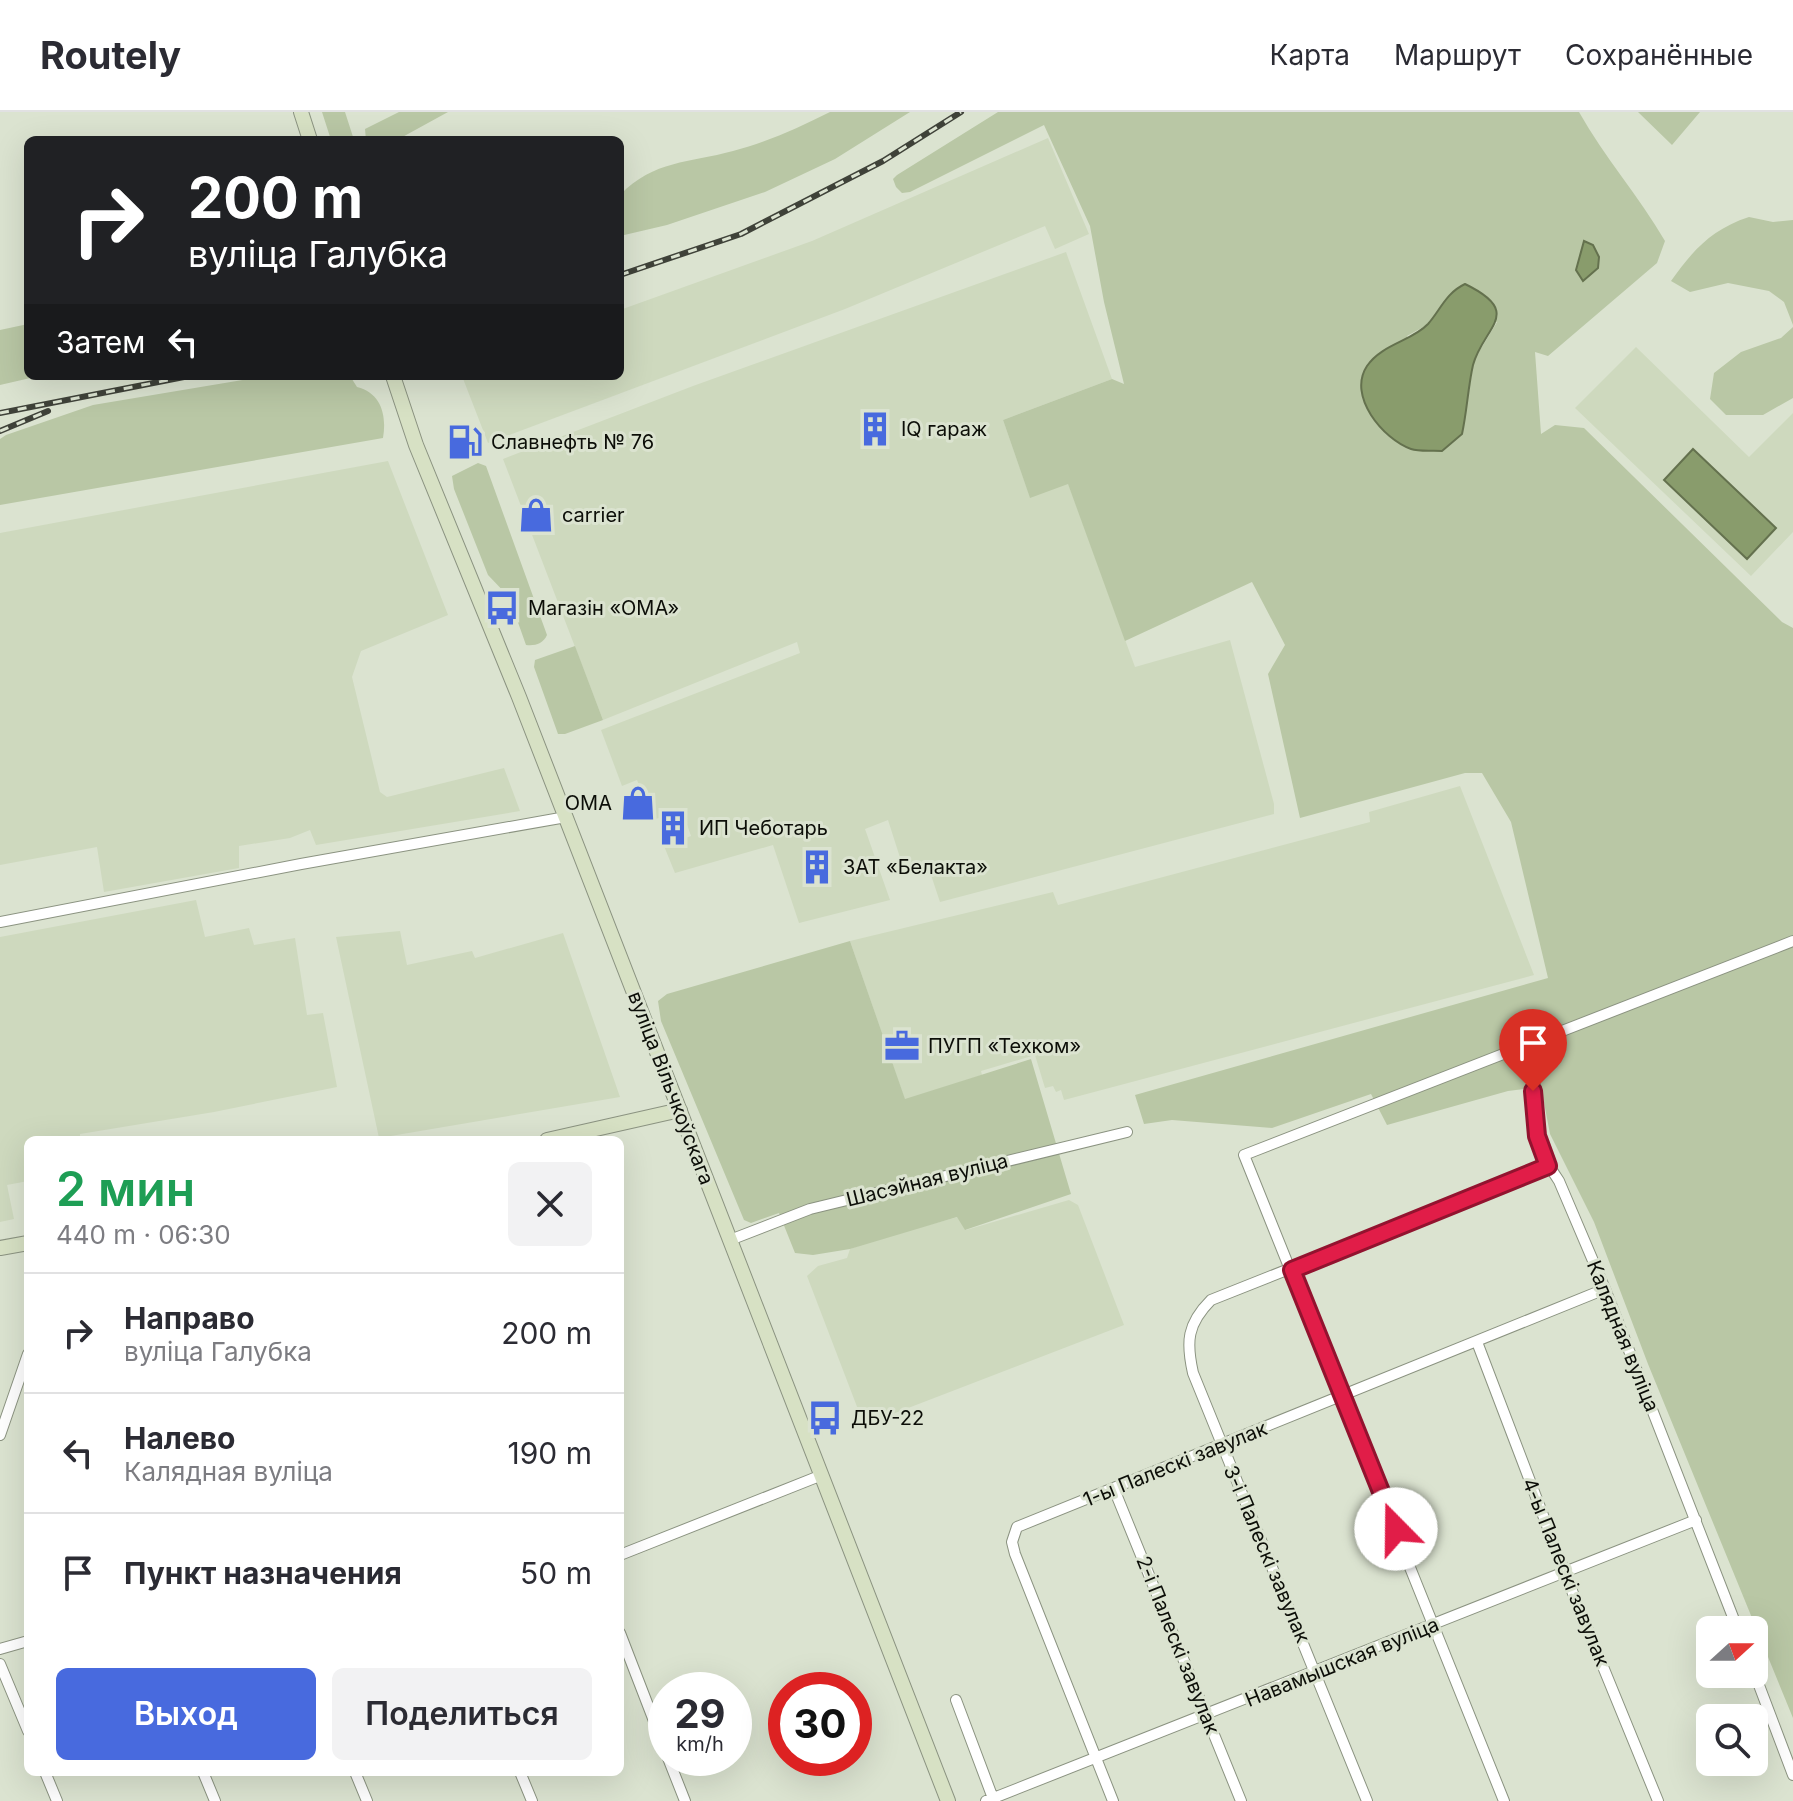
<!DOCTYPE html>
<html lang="ru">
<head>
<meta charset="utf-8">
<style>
	:root { --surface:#fff; --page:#f2f2f3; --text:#2b2b33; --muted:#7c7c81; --line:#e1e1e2; --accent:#486ade }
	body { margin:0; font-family:Inter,sans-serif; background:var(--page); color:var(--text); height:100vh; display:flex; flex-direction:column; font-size:30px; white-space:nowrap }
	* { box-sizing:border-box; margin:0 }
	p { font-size:26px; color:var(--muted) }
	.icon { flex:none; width:44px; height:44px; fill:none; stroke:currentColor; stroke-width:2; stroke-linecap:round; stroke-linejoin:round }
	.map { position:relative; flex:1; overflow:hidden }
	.panel { position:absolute; left:24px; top:1024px; width:600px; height:640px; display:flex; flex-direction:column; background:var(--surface); border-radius:12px; box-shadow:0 8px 32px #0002 }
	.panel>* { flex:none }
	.banner { position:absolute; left:24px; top:24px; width:600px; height:244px; border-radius:12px; box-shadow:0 8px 32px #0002; background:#202124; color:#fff; overflow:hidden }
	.needle { width:52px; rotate:69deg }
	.fabs { position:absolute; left:1696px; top:1504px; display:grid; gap:16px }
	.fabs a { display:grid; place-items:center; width:72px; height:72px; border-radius:12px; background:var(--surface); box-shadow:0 8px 32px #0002; font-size:40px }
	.speed { position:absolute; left:648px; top:1560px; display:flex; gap:16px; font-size:40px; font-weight:700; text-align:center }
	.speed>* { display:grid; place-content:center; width:104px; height:104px; border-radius:50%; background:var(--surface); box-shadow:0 8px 32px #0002; line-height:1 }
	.speed small { font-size:20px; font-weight:400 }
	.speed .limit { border:12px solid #d22; background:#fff; color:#111 }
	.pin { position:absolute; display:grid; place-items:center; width:68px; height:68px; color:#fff; margin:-82px -34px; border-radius:50% 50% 50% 0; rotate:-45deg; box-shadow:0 0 8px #0007 }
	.pin .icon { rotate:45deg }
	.me { position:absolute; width:88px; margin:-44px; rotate:338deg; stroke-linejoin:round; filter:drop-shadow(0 0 6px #0008) }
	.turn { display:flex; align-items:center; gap:28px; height:168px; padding:0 32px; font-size:36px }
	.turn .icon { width:104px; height:104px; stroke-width:2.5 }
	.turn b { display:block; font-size:56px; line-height:68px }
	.then { display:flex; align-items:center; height:76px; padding:0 32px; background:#0003; gap:16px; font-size:30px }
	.round { display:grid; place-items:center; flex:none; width:84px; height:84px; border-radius:12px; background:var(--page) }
	.overview { display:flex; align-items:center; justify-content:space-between; height:136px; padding:0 32px }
	h1 { font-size:48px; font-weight:600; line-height:60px; color:#1e9e55 }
	.cta { display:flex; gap:16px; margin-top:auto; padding:16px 32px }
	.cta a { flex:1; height:92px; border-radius:12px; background:var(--accent); color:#fff; font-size:32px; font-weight:600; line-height:92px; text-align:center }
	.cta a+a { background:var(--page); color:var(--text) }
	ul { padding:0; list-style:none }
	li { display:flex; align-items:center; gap:24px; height:120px; padding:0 32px; border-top:2px solid var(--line) }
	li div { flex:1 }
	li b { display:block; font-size:30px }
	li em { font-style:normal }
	header { display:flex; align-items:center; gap:48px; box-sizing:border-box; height:112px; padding:0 40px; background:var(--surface); border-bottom:2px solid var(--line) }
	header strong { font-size:38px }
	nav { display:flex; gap:44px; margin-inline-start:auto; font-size:28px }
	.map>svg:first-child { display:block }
	.built { fill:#ced9be }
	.green { fill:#b9c7a5; fill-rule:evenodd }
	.water { fill:#899c6c; stroke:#64714e; stroke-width:2 }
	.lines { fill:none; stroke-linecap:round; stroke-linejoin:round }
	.minor-casing { stroke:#8b9381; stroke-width:12 }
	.secondary-casing { stroke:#8b9381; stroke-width:16 }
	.minor { stroke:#fff; stroke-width:10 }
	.secondary { stroke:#d7e1c4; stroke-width:14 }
	.rail-casing { stroke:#3f4239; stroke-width:6 }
	.rail { stroke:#dbe3d0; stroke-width:3; stroke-dasharray:9; stroke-linecap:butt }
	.route-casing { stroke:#92132f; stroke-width:20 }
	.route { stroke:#e11d48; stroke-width:14 }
	.labels { text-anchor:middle; stroke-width:6; stroke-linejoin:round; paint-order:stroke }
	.poi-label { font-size:20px; fill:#0c0e08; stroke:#dbe3d0; text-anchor:start }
	.street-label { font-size:20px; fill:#0c0e08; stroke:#dbe3d0 }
</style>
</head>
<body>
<header>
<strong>Routely</strong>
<nav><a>Карта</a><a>Маршрут</a><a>Сохранённые</a></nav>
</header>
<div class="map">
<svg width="1793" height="1689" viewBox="0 0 1793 1689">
	<rect width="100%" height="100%" fill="#dbe3d0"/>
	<path class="built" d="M1048 26 1089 122 1055 137 1045 114 845 197 488 331 462 264H620V198L812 129Z
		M1066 140 1112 267 1003 308 1030 385 1068 371 1135 555 1230 528 1274 692V702L940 790 927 751 904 758 888 708 865 717 890 788 799 811 773 733 675 761 664 734 691 724 684 704 670 709 667 703 653 708 637 668 622 674 601 618 800 541 797 530 603 608 503 347 693 274Z
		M1636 235 1749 345 1793 301V420L1751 464 1575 296Z
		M388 349 448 503 361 539 352 565 380 680 387 685 504 656 520 699 316 733 310 718 290 726 239 734V756L104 780 97 735 0 753V421Z
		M1460 674 1534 863 1064 988 1061 978 1056 980 1053 974 1045 976 1035 943 981 959 982 963 905 988 850 829 1053 780 1058 793 1370 710 1369 700Z
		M196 788 205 825 249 816 254 833 295 826 307 903 323 901 337 975 214 1000 80 1022V1028H28V1069L7 1073 14 1107 0 1110V825Z
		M400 819 407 853 472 839 475 846 563 821 620 985 379 1026 336 825Z
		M1069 1088 1078 1093 1124 1213 864 1313 807 1164 818 1154 847 1146 850 1137 881 1126 958 1105 966 1118Z"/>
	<path class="green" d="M322 0H345L354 28H331Z
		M399 0H448L397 28H366L365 17Z
		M830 0H910L835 47 765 80 667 113 620 124V83C654 48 689 51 733 39 767 30 798 16 830 0Z
		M998 0H1579C1604 45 1639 84 1665 129L1657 151 1548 244 1535 240 1541 322 1555 313 1584 316 1782 510 1793 516V1606L1648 1252 1594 1110 1550 1022 1541 975 1508 979 1387 1013 1371 982 1272 1016 1172 1008 1144 1012 1135 983 1548 866 1511 710 1482 661H1465L1300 706 1268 562 1285 533 1252 470 1125 529 1068 372 1030 386 1003 308 1112 267 1124 272 1104 190 1090 114 1044 13 910 80 902 81 896 75 893 67 897 63ZM1497 210 1474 248 1462 322 1407 224 1427 213Z
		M1638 0H1700L1672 33Z
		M1749 105 1773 110 1793 108V213L1784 190 1769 179 1728 171 1690 180 1671 169C1693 138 1712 117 1749 105Z
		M28 212V264H39L0 273V218Z
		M1793 215V286L1763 303H1726L1710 287 1714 261 1741 240 1781 226Z
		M266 264H350L357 275C381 281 387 303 383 326L0 393V327L6 323 93 293Z
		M478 351 486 354 547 523C543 532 535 534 526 533L509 485 488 463 454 377 452 364Z
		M575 534 603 608 565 622H558L534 555 535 548Z
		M850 829 905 987 1031 947 1071 1082 965 1118 957 1105 850 1137 813 1143 795 1141 779 1101 751 1111 744 1108 661 909 658 889 667 882Z"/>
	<path class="water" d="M1584 129 1593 133 1599 145 1598 156 1583 169 1576 158Z
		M1465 172C1525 201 1483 215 1473 253 1468 275 1467 299 1462 322L1442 339C1433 338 1420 340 1411 337 1383 327 1347 284 1367 254 1382 232 1412 229 1428 212 1441 197 1446 181 1465 172Z
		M1693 337 1776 416 1747 447 1664 368Z"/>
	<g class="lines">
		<g class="minor-casing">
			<path id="minor" d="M0 810 301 752 566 705
				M1545 927C1541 944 1535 961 1534 978 1530 1009 1541 1044 1559 1069L1605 1177 1738 1518
				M730 1128 810 1097 1127 1020
				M1477 1230 1570 1474 1658 1689
				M0 1323 28 1242
				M1114 1377 1241 1689
				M620 1443 822 1363
				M620 1521 666 1640
				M0 1537 28 1529
				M0 1552 28 1619
				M1754 1560 1793 1663
				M956 1588 994 1689
				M668 1646 685 1689
				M45 1660 57 1689
				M203 1660 215 1689
				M355 1660 367 1689
				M520 1660 532 1689
				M986 1689 1696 1408
				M1113 1689 1015 1442 1012 1430 1017 1415 1605 1177
				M1367 1689 1193 1261C1186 1230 1187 1212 1211 1188L1548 1054
				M1504 1689 1244 1043 1793 829"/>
		</g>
		<g class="secondary-casing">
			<path id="secondary" d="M301 0 310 28
				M393 264 416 333 519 585 948 1689
				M547 1028 680 998
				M0 1136 28 1131"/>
		</g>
		<use href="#minor" class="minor"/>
		<use href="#secondary" class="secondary"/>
		<g class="rail-casing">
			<path id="rail" d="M620 163 741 122 883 49 961 0
				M0 301 189 264
				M0 319 48 299"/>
		</g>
		<use href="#rail" class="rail"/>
	</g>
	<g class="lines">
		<g class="route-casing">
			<path id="route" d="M1396 1417 1292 1158 1548 1054 1537 1024 1533 979"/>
		</g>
		<use href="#route" class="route"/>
	</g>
	<defs>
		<g id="building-bare" transform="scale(2.76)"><path d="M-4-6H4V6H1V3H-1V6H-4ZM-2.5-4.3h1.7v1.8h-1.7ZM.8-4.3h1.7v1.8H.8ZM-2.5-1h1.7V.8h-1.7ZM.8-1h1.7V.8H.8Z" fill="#486ade" stroke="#dbe3d0" stroke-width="2.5" paint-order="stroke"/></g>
		<g id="fuel-bare" transform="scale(2.76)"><path d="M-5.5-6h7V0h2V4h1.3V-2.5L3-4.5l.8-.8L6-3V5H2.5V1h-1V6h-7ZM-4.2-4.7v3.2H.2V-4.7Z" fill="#486ade" stroke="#dbe3d0" stroke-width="2.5" paint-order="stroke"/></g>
		<g id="shop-bare" transform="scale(2.76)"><path d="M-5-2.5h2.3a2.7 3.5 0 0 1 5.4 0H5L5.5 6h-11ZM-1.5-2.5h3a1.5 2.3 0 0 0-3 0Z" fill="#486ade" stroke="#dbe3d0" stroke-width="2.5" paint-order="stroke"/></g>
		<g id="bus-bare" transform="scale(2.76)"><path d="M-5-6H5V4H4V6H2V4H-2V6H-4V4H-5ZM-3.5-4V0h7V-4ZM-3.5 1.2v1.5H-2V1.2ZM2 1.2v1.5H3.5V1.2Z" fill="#486ade" stroke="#dbe3d0" stroke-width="2.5" paint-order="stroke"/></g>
		<g id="office-bare" transform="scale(2.76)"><path d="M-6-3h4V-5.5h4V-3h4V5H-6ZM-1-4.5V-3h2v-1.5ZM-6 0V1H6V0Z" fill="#486ade" stroke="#dbe3d0" stroke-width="2.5" paint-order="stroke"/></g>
	</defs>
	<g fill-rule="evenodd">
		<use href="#building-bare" x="875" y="317"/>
		<use href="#fuel-bare" x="465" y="330"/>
		<use href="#shop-bare" x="536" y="403"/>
		<use href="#bus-bare" x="502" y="496"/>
		<use href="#shop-bare" x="638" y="691"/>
		<use href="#building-bare" x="673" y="716"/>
		<use href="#building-bare" x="817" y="755"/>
		<use href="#office-bare" x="902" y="934"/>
		<use href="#bus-bare" x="825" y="1306"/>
	</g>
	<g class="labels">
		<g class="poi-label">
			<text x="901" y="324">IQ гараж</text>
			<text x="491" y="337">Славнефть № 76</text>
			<text x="562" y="410">carrier</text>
			<text x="528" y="503">Магазін «ОМА»</text>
			<text x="612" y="698" text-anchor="end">ОМА</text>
			<text x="699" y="723">ИП Чеботарь</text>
			<text x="843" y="762">ЗАТ «Белакта»</text>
			<text x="928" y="941">ПУГП «Техком»</text>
			<text x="851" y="1313">ДБУ-22</text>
		</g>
		<g class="street-label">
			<text transform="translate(671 976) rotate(69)" y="7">вуліца Вільчкоўскага</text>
			<text transform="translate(927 1068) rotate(-14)" y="7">Шасэйная вуліца</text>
			<text transform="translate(1623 1224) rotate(68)" y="7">Калядная вуліца</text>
			<text transform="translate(1175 1352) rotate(-22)" y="7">1-ы Палескі завулак</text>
			<text transform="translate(1267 1442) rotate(67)" y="7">3-і Палескі завулак</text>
			<text transform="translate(1566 1460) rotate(68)" y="7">4-ы Палескі завулак</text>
			<text transform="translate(1178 1533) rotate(68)" y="7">2-і Палескі завулак</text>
			<text transform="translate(1342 1550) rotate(-22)" y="7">Навамышская вуліца</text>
		</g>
	</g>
</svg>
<div class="fabs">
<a><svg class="needle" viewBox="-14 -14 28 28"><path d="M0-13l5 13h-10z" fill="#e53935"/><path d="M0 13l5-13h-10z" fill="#7c7c81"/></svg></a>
<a><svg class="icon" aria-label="search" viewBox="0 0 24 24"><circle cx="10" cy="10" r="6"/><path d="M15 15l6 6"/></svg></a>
</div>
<div class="speed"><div>29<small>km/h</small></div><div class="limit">30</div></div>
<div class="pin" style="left:1533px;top:979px;background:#d93025"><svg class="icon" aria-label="arrive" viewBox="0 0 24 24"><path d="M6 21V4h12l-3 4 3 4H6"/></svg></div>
<svg class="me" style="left:1396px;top:1417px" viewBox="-20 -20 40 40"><circle r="19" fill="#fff"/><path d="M0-13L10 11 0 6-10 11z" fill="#e11d48"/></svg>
<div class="banner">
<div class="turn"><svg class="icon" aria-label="right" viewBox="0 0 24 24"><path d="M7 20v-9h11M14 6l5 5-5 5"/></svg><div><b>200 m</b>вуліца Галубка</div></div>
<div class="then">Затем<svg class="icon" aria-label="left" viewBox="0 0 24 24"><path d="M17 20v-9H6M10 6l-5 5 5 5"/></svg></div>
</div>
<section class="panel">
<div class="overview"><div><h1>2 мин</h1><p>440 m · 06:30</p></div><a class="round"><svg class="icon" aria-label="close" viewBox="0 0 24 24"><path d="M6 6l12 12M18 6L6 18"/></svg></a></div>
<ul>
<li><svg class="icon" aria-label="right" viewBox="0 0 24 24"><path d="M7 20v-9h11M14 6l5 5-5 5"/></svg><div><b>Направо</b><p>вуліца Галубка</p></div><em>200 m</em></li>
<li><svg class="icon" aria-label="left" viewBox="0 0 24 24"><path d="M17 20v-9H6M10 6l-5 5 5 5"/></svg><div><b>Налево</b><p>Калядная вуліца</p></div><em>190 m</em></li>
<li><svg class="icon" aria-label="arrive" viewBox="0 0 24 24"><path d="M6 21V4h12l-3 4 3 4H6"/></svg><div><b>Пункт назначения</b></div><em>50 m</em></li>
</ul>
<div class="cta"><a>Выход</a><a>Поделиться</a></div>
</section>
</div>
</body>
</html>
